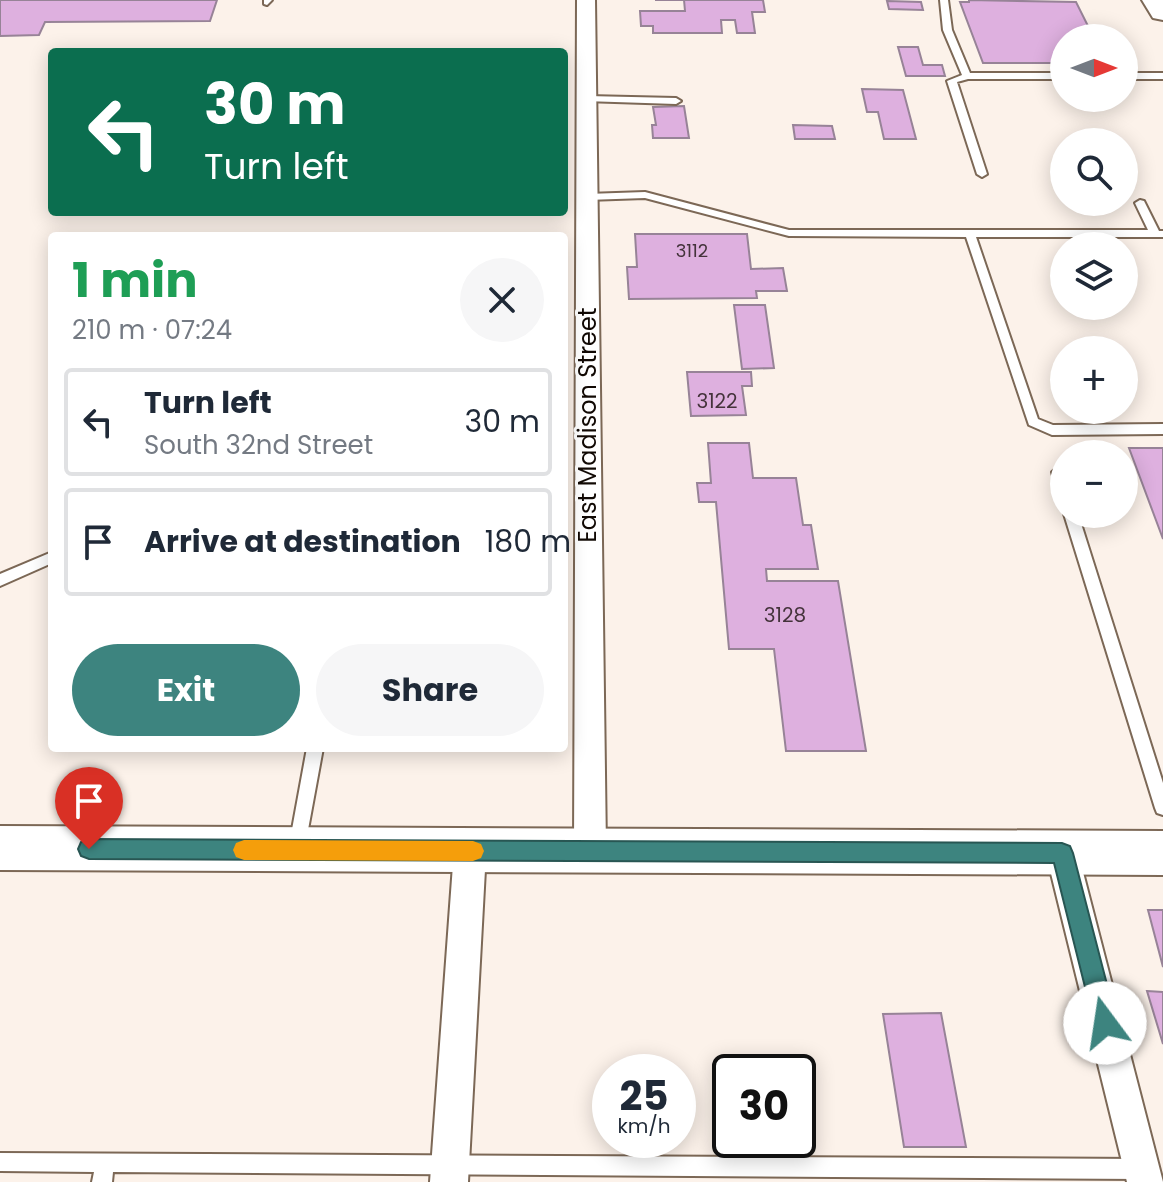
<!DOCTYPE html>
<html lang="en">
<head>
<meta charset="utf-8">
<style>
	:root { --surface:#fff; --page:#f6f6f7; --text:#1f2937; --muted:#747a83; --line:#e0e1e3; --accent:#3d847f }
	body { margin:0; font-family:Poppins,sans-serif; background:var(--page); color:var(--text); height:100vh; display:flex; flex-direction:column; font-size:30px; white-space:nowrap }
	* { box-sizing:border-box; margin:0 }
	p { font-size:26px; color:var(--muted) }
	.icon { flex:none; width:44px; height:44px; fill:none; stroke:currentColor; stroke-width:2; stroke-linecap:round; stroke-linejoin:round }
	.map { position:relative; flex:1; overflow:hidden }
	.drawer { position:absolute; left:48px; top:232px; width:520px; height:520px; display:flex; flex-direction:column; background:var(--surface); border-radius:8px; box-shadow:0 4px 20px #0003 }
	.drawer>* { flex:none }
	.top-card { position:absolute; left:48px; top:48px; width:520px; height:168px; border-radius:8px; box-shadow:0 4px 20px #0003; background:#0b6e4f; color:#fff; overflow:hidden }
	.needle { width:52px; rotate:90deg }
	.tools { position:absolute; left:1050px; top:24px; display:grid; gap:16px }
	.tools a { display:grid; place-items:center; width:88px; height:88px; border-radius:50%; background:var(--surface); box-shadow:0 4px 20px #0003; font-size:40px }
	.speed { position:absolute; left:592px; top:1054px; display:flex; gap:16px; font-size:40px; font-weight:700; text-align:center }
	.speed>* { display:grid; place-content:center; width:104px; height:104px; border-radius:50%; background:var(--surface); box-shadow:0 4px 20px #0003; line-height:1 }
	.speed small { font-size:20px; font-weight:400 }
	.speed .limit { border:4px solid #111; border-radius:12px; background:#fff; color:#111 }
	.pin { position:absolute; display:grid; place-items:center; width:68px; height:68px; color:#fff; margin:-82px -34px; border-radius:50% 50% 50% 0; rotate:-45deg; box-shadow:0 0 8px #0007 }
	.pin .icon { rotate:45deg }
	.me { position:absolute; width:88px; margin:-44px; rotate:346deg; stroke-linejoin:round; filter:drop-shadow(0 0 6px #0008) }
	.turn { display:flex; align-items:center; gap:28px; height:168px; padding:0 24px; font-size:36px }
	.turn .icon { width:104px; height:104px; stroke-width:2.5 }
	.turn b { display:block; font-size:56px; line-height:68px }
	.round { display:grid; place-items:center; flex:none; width:84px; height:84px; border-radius:42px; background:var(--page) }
	.overview { display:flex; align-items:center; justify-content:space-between; height:136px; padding:0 24px }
	h1 { font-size:48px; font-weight:700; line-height:60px; color:#1e9e55 }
	.primary-button { display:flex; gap:16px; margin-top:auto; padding:16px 24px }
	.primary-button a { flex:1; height:92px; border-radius:48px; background:var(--accent); color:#fff; font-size:32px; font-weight:700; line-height:92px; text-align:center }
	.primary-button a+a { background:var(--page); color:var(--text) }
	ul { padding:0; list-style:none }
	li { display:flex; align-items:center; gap:24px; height:108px; margin:0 16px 12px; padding:0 8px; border:4px solid var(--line); border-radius:8px }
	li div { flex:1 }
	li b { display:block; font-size:30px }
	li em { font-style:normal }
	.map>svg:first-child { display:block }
	.building { fill:#deb0df; stroke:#978397; stroke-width:2 }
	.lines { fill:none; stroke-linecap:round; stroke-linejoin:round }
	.service-casing { stroke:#7c6856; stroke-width:4 }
	.minor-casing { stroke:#7c6856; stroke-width:4 }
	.secondary-casing { stroke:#7c6856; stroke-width:4 }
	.primary-casing { stroke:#7c6856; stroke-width:4 }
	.service { fill:#fff; fill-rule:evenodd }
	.minor { fill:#fff; fill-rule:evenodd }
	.secondary { fill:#fff; fill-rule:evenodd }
	.primary { fill:#fff; fill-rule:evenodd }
	.route { fill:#3d847f; stroke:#285653; stroke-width:2 }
	.slow { fill:#f59e0b }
	.labels { text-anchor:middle; stroke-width:6; stroke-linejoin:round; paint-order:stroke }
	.far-number-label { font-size:18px; fill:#44333b }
	.number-label { font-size:20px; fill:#44333b }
	.street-label { font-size:24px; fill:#110904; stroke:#fff }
</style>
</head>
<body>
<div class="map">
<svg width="1163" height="1182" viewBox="0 0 1163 1182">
	<rect width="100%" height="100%" fill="#fcf2ea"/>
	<path class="building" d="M0 0H217L210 21 45 22 39 35 0 36Z
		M655 0H763L765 12H752L755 33H737L735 20H721L722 33H653V26H641L640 11H685L684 0Z
		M969 0 1076 2 1094 38H1064V63H983L960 2H969Z
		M887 1 921 2 923 10 889 9Z
		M898 47H918L923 65H942L945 76H906Z
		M862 89 903 90 916 139H884L878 112H867Z
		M684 106 689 138H653L652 125H656L653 107Z
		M793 125 832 126 835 139H795Z
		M635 234H747L751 269 783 268 787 291H756L757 298 629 299 627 267H637Z
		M734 305H765L774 368 742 369Z
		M687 372H751L752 386H742L746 415 691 416Z
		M708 443H749L753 478H796L803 525H811L818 569H766L767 581H838L866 751H786L774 649H729L716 502H699L697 483H711Z
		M1129 448H1163V539Z
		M1148 910H1163V967Z
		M1147 991 1163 992V1044Z
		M941 1013 966 1147H904L883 1014Z"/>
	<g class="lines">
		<g class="service-casing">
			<path id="service" d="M264 0H272L267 5 264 4Z
				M940 0H948L952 30 970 73H1064V79H968L957 82 987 174 982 177 977 174 947 81 962 75 943 30Z
				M1124 73H1163V79H1124Z
				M587 96 676 98 681 101 676 104 584 101 582 99Z
				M645 192 789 230H1148L1135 203 1140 200 1144 201 1159 231H1163V237H976L1038 419 1053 425 1163 424V434L1052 435 1029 425 966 237 789 236 645 198 587 200 582 197 587 194Z
				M1058 467 1064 471V497L1057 492 1052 472Z
				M1064 514H1078L1163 783V815L1157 813 1155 808Z
				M52 552V563L0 586V574Z
				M307 748H323L305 846 303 851 297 854 291 851 289 846Z
				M0 1153 1142 1159 1149 1162 1152 1169 1149 1176 1142 1179 113 1172 112 1182H92L94 1172 0 1171Z"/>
		</g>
		<g class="minor-casing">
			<path id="minor" d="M577 0H595L606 850 601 861 590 865 579 861 574 850Z
				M470 836 482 840 486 851 468 1182H430L454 851 458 840Z
				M1062 837 1074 842 1078 853 1163 1182H1127L1046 853 1050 842Z"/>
		</g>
		<g class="secondary-casing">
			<path id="secondary" d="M0 826 1163 831V875L0 870Z"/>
		</g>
		<g class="primary-casing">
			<path id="primary" d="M1142 0H1163V20L1153 18Z"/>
		</g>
		<use href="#service" class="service"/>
		<use href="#minor" class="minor"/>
		<use href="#secondary" class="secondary"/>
		<use href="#primary" class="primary"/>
	</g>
	<path class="route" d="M89 839 1062 843 1070 846 1073 853 1117 1023 1114 1032 1105 1035 1097 1032 1094 1023 1054 863 89 859 81 856 78 849 81 842Z"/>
	<path class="slow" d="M244 840 473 841 481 844 484 851 481 858 473 861 244 860 236 857 233 850 236 843Z"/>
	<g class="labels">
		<g class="far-number-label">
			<text x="692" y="257">3112</text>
		</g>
		<g class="number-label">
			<text x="717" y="408">3122</text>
			<text x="785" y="622">3128</text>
		</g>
		<g class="street-label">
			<text transform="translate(588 425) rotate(-90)" y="8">East Madison Street</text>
		</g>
	</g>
</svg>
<div class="tools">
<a><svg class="needle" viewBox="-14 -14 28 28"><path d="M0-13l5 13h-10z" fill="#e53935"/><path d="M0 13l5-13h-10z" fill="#747a83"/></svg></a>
<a><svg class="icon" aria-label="search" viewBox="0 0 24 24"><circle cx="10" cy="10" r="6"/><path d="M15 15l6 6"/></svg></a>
<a><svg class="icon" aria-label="layers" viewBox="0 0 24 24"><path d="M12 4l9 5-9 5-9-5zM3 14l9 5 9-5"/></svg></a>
<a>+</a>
<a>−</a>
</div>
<div class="speed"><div>25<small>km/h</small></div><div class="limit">30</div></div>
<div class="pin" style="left:89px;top:849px;background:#d93025"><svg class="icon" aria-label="arrive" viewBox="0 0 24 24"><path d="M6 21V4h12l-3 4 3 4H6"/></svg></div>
<svg class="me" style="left:1105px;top:1023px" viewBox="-20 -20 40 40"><circle r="19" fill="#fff"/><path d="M0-13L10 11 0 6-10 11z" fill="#3d847f"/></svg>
<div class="top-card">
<div class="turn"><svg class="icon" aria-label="left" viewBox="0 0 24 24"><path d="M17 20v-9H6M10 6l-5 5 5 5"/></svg><div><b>30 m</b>Turn left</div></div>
</div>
<section class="drawer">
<div class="overview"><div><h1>1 min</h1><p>210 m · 07:24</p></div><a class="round"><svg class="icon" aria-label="close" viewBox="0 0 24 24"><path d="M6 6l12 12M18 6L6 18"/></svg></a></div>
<ul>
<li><svg class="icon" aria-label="left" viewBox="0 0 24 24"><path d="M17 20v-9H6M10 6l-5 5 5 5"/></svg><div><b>Turn left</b><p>South 32nd Street</p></div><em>30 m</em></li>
<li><svg class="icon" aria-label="arrive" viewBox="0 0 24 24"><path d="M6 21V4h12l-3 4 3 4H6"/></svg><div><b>Arrive at destination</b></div><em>180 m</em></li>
</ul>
<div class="primary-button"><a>Exit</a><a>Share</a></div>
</section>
</div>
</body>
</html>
